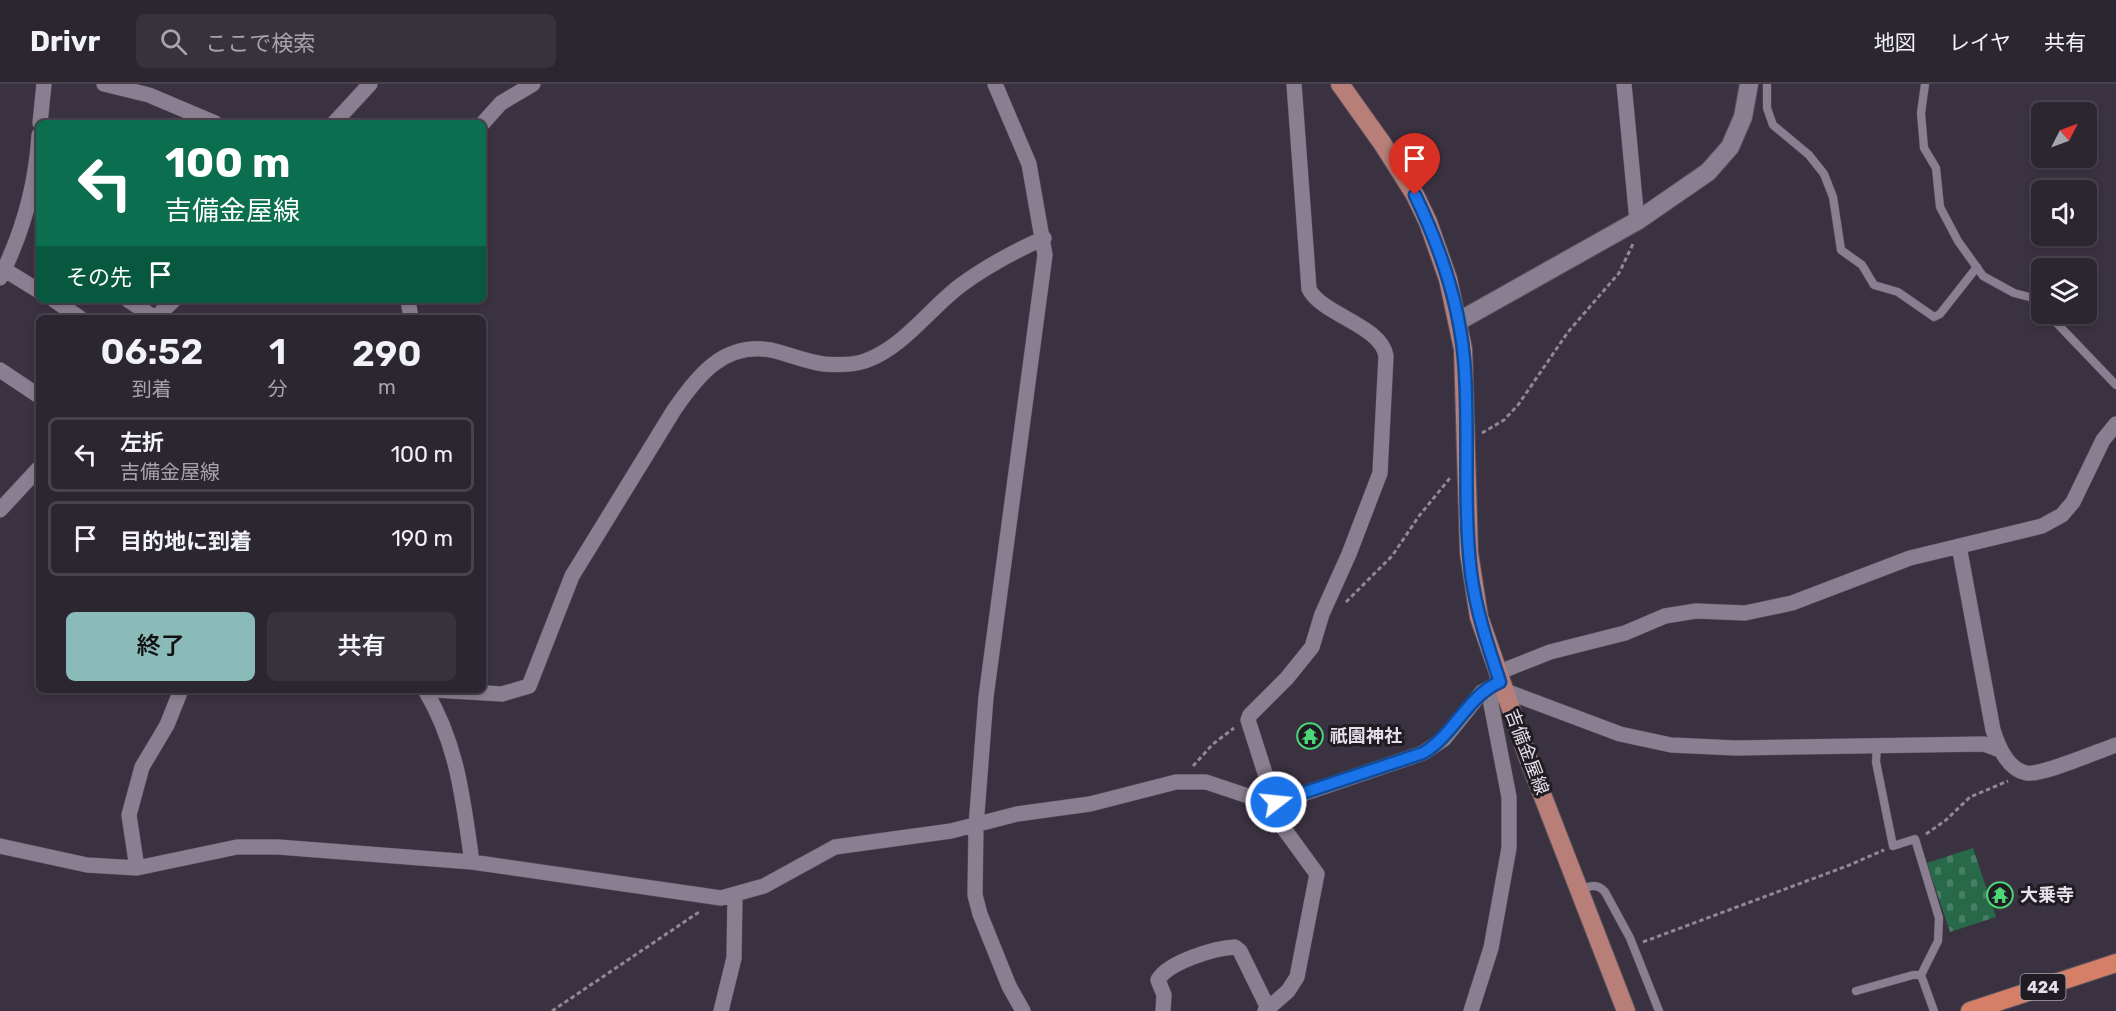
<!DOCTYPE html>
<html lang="ja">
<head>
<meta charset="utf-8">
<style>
	:root { --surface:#2c2631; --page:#38323d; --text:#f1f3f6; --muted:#a6a5ab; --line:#48434d; --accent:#8bbbb9 }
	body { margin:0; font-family:Rubik,"Noto Sans JP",sans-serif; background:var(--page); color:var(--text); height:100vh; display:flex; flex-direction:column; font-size:22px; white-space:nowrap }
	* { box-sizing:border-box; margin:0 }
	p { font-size:20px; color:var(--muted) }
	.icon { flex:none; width:33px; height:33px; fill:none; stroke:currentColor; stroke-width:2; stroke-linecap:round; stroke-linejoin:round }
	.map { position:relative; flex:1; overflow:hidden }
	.side { position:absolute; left:36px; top:231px; width:450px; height:378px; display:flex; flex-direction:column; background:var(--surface); border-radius:9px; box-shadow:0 3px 9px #0003,0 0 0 2px var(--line) }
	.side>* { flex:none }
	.top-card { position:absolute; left:36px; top:36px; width:450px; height:183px; border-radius:9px; box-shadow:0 3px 9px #0003,0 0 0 2px var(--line); background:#0b6e4f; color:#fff; overflow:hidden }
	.needle { width:39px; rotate:48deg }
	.buttons { position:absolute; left:2031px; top:18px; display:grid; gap:12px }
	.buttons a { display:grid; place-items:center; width:66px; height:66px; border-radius:9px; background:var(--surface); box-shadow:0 3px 9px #0003,0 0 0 2px var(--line); font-size:30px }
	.pin { position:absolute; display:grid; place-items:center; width:51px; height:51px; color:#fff; margin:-62px -26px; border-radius:50% 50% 50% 0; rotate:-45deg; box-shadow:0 0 6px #0007 }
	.pin .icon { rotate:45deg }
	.me { position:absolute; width:66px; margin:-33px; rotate:74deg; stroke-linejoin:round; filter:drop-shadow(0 0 4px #0008) }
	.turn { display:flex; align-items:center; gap:21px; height:126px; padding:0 30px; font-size:27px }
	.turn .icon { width:78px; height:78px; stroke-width:2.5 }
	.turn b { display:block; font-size:42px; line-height:51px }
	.then { display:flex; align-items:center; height:57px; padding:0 30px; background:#0003; gap:12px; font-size:22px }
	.eta { display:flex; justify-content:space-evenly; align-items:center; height:102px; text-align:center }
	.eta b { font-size:36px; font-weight:600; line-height:42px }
	.cta { display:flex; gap:12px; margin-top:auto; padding:12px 30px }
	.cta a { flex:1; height:69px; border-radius:9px; background:var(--accent); color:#111; font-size:24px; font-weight:600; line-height:69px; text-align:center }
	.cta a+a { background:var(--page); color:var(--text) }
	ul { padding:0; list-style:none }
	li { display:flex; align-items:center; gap:18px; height:75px; margin:0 12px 9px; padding:0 18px; border:3px solid var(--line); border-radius:9px }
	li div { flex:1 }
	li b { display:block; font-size:22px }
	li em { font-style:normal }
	header { display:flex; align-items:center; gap:36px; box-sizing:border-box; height:84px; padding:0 30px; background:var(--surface); border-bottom:2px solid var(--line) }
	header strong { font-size:28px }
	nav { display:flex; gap:33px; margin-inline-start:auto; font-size:21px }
	.search { width:420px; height:54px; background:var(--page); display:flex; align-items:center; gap:15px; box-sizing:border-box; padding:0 21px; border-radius:9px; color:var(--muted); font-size:22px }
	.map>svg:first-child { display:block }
	.cemetery { fill:url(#cemetery-stones) }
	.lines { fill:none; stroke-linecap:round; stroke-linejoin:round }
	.lane-casing { stroke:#59515d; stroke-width:9 }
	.street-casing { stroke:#59515d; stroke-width:16 }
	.secondary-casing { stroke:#59515d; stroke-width:20 }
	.primary-casing { stroke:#59515d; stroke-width:20 }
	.highway-casing { stroke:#59515d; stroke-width:20 }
	.path { stroke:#908895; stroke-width:3; stroke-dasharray:4.5 3; stroke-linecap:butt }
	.lane { stroke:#897f90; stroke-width:8 }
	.street { stroke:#897f90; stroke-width:15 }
	.secondary { stroke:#897f90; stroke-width:18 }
	.primary { stroke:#b77f77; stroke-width:18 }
	.highway { stroke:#d57f66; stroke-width:18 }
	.route-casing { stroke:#114b97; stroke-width:15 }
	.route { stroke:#1a73e8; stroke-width:10 }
	.labels { text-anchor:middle; stroke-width:6; stroke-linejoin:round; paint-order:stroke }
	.shield { fill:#201c23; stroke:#aaa4ae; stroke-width:1.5 }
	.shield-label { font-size:16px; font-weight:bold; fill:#e5dfe9 }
	.poi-label { font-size:18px; font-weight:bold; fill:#e5dfe9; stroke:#201c23; text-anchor:start }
	.street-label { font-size:18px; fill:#e5dfe9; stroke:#201c23 }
</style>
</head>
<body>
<header>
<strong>Drivr</strong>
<div class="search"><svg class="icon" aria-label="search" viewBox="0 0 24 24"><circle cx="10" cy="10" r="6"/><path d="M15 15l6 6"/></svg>ここで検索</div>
<nav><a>地図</a><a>レイヤ</a><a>共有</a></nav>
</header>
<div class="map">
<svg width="2116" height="927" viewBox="0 0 2116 927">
	<defs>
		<pattern id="cemetery-stones" width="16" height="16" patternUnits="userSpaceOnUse" patternTransform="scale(1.5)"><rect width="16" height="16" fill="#28694a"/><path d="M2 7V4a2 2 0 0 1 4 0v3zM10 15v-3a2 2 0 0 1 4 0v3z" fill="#477e64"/></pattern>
	</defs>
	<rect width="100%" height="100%" fill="#3b3241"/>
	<path class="cemetery" d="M1973 764 1996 833 1950 848 1927 779Z"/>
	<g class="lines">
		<g class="lane-casing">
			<path id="lane" d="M1767 0V24L1773 41 1809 71 1824 90 1833 113 1841 166 1862 181 1874 201 1898 208 1934 233 1940 230 1977 183
				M1925 0 1921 29 1924 64 1936 84 1940 123 1958 157 1983 192 2014 209 2033 214 2042 222
				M2048 230 2116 301
				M1877 660 1876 678 1893 762 1915 755 1939 834 1938 857 1921 891 1934 927
				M1580 805C1591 802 1597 799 1605 808L1630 854 1659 927
				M1856 907 1913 891H1921"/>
		</g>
		<g class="street-casing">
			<path id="street" d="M104 0 149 11 215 39
				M995 0 1029 80 1045 171 986 613 976 742 975 811 980 830 1009 902 1023 927
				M1624 0 1637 137
				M40 39 44 0
				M334 39 370 0
				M483 39 501 19 533 0
				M5 186 39 207
				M0 194C23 148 36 102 39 51
				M54 216 80 234
				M128 216 155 234
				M408 216 411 234
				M155 234 174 216
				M0 286 39 312
				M0 426 39 384
				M1959 462 1993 646C1998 662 2007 685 2026 689 2041 692 2098 667 2116 661
				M1497 589 1550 568 1625 549 1665 532 1696 527 1745 529 1792 519 1910 474 2042 442 2062 431 2073 418 2103 356 2116 340
				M425 606C458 661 463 716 472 778
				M434 606 502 610 529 602 572 492 674 326C698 291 724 258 771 266 789 270 806 278 824 280 837 281 853 281 865 277 904 263 929 225 961 201 987 182 1015 167 1044 154
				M1503 606 1620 650 1671 661 1736 664 1984 660 2000 666
				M0 762 87 781 137 784 237 763H278L472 778 721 814 764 802 835 763 951 747 1017 730 1090 720 1176 698H1206L1251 713 1282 717 1423 669 1444 655 1482 608 1500 598
				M137 784 129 731 142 683 167 641 181 606
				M721 927 734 874 735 812
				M1163 927 1164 911 1158 896C1168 878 1215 864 1235 863L1240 867 1268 924
				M1265 927 1288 907 1297 893 1317 790 1282 742 1248 636 1250 631 1287 594 1312 563 1322 530 1349 470 1380 389 1386 272C1381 241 1322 231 1309 205L1294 0
				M1471 927 1491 864 1509 764V713L1491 620 1494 601"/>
		</g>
		<g class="secondary-casing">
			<path id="secondary" d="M1459 237 1637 137 1708 88 1730 63 1743 33 1749 0"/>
		</g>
		<g class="primary-casing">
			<path id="primary" d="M1340 0 1382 59 1415 111 1428 138 1448 195 1463 265 1469 469 1479 533 1528 674 1626 927"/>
		</g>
		<g class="highway-casing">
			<path id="highway" d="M1970 927 2116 879"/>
		</g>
		<path class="path" d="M1482 349 1504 336 1518 321 1568 248 1619 189 1633 160
			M1346 518 1392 472 1419 432 1450 394
			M1193 682 1213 660 1234 644
			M1926 750 1946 736 1970 713 2008 697
			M1643 858 1847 782 1884 766
			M552 927 699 828"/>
		<use href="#lane" class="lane"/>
		<use href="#street" class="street"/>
		<use href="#secondary" class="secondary"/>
		<use href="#primary" class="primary"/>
		<use href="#highway" class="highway"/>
	</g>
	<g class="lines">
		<g class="route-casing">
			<path id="route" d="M1276 718 1423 669C1454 651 1468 611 1500 598 1488 562 1476 527 1471 489 1463 423 1469 355 1465 289 1462 226 1442 167 1415 111"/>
		</g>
		<use href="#route" class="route"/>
	</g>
	<defs>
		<g id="temple-ring" transform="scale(1.35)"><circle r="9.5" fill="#201c23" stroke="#4bd677" stroke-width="1.5"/><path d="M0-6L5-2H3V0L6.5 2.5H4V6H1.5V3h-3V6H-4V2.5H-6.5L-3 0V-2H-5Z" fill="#4bd677"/></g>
	</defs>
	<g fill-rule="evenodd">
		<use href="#temple-ring" x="1310" y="652"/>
		<use href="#temple-ring" x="2000" y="811"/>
	</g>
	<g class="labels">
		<rect class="shield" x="2020.5" y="890" width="45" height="26" rx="4.5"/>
		<g class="shield-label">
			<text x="2043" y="909">424</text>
		</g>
		<g class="poi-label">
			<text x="1330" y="658">祇園神社</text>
			<text x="2020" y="817">大乗寺</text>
		</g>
		<g class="street-label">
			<text transform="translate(1527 668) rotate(69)" y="6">吉備金屋線</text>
		</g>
	</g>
</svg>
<div class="buttons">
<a><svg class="needle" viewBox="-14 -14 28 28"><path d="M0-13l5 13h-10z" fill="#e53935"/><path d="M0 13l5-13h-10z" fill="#a6a5ab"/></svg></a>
<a><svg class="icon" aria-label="sound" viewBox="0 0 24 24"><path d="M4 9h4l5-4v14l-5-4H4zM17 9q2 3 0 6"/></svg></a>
<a><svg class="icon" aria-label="layers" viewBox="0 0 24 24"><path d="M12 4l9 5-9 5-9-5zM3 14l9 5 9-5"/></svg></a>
</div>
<div class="pin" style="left:1415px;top:111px;background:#d93025"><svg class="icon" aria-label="arrive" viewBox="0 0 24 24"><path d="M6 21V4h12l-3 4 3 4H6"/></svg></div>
<svg class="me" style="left:1276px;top:718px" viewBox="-20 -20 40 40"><circle r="17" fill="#1a73e8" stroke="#fff" stroke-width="3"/><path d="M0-11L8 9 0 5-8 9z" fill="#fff"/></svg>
<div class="top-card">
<div class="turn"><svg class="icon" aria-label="left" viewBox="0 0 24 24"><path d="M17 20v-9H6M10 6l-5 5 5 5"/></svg><div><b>100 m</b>吉備金屋線</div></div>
<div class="then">その先<svg class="icon" aria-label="arrive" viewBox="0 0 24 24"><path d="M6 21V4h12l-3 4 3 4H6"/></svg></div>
</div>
<section class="side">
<div class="eta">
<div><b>06:52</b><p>到着</p></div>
<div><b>1</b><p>分</p></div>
<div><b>290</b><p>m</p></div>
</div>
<ul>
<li><svg class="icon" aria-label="left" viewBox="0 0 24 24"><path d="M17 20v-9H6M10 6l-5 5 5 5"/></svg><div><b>左折</b><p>吉備金屋線</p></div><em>100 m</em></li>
<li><svg class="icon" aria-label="arrive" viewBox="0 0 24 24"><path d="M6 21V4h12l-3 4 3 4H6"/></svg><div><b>目的地に到着</b></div><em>190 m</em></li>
</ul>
<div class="cta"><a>終了</a><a>共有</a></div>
</section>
</div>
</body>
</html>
